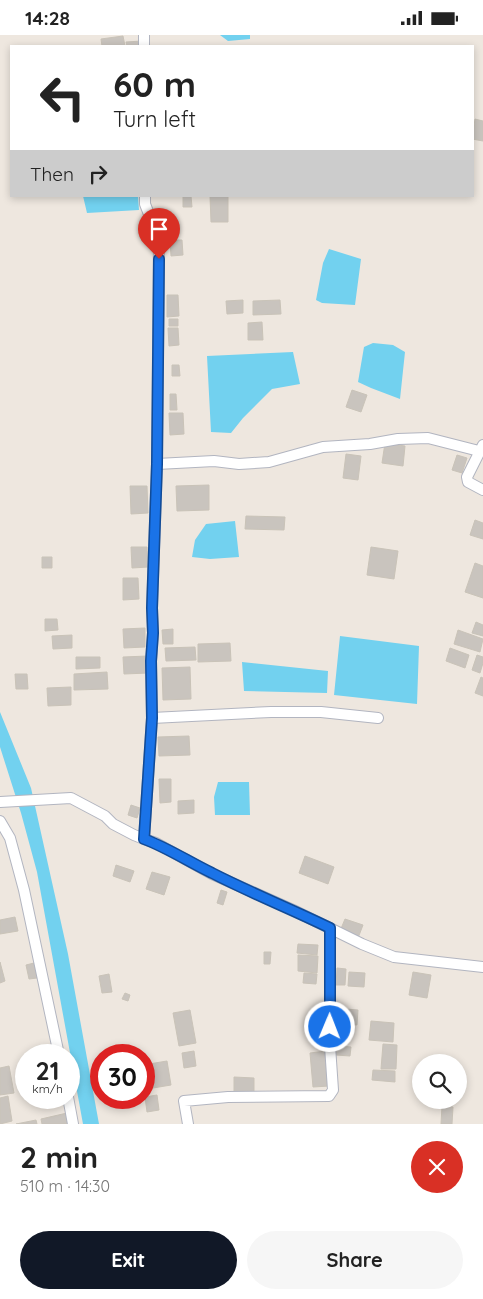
<!DOCTYPE html>
<html lang="en">
<head>
<meta charset="utf-8">
<style>
	:root { --surface:#fff; --page:#f6f6f6; --text:#222; --muted:#767676; --accent:#111827 }
	body { margin:0; font-family:Quicksand,sans-serif; background:var(--page); color:var(--text); height:100vh; display:flex; flex-direction:column; font-size:19px; white-space:nowrap }
	* { box-sizing:border-box; margin:0 }
	p { font-size:16px; color:var(--muted) }
	.icon { flex:none; width:28px; height:28px; fill:none; stroke:currentColor; stroke-width:2; stroke-linecap:round; stroke-linejoin:round }
	.map { position:relative; height:1089px; overflow:hidden }
	.side { display:flex; flex-direction:column; background:var(--surface); flex:1 }
	.side>* { flex:none }
	.guide { position:absolute; left:10px; top:10px; width:464px; height:152px; border-radius:0px; box-shadow:0 2px 8px #0003; background:#fff; color:var(--text); overflow:hidden }
	.fabs { position:absolute; left:412px; top:1019px; display:grid; gap:10px }
	.fabs a { display:grid; place-items:center; width:55px; height:55px; border-radius:50%; background:var(--surface); box-shadow:0 2px 8px #0003; font-size:25px }
	.speed { position:absolute; left:15px; top:1009px; display:flex; gap:10px; font-size:25px; font-weight:700; text-align:center }
	.speed>* { display:grid; place-content:center; width:65px; height:65px; border-radius:50%; background:var(--surface); box-shadow:0 2px 8px #0003; line-height:1 }
	.speed small { font-size:12px; font-weight:400 }
	.speed .limit { border:8px solid #d22; background:#fff; color:#111 }
	.pin { position:absolute; display:grid; place-items:center; width:42px; height:42px; color:#fff; margin:-51px -21px; border-radius:50% 50% 50% 0; rotate:-45deg; box-shadow:0 0 5px #0007 }
	.pin .icon { rotate:45deg }
	.me { position:absolute; width:55px; margin:-28px; rotate:1deg; stroke-linejoin:round; filter:drop-shadow(0 0 4px #0008) }
	.turn { display:flex; align-items:center; gap:18px; height:105px; padding:0 20px; font-size:22px }
	.turn .icon { width:65px; height:65px; stroke-width:2.5 }
	.turn b { display:block; font-size:35px; line-height:42px }
	.then { display:flex; align-items:center; height:48px; padding:0 20px; background:#0003; gap:10px; font-size:19px }
	.round { display:grid; place-items:center; flex:none; width:52px; height:52px; border-radius:26px; background:var(--page) }
	.head { display:flex; align-items:center; justify-content:space-between; height:85px; padding:0 20px }
	h1 { font-size:30px; font-weight:700; line-height:38px }
	.action { display:flex; gap:10px; margin-top:auto; padding:10px 20px }
	.action a { flex:1; height:58px; border-radius:30px; background:var(--accent); color:#fff; font-size:20px; font-weight:700; line-height:58px; text-align:center }
	.action a+a { background:var(--page); color:var(--text) }
	.status { display:flex; justify-content:space-between; align-items:center; height:35px; padding:0 25px; background:var(--surface); direction:ltr }
	.status svg { height:14px; fill:currentColor }
	.map>svg:first-child { display:block }
	.water { fill:#72d1ef }
	.building { fill:#c9c4be; stroke:#c9c3b8 }
	.lines { fill:none; stroke-linecap:round; stroke-linejoin:round }
	.street-casing { stroke:#b2b5c0; stroke-width:12 }
	.street { stroke:#fff; stroke-width:10 }
	.route-casing { stroke:#114b97; stroke-width:12 }
	.route { stroke:#1a73e8; stroke-width:9 }
</style>
</head>
<body>
<div class="status"><b>14:28</b><svg viewBox="0 0 49 12"><path d="M0 12V9h3v3zM5 12V6h3v6zM10 12V3h3v9zM15 12V0h3v12zM26 1h20v11H26zM47 4h2v5h-2z"/></svg></div>
<div class="map">
<svg width="483" height="1089" viewBox="0 0 483 1089">
	<rect width="100%" height="100%" fill="#eee7df"/>
	<path class="water" d="M220 0H250V4L228 6Z
		M83 161H138L139 175 87 178Z
		M329 214 361 224 355 270 322 268 316 265 323 228Z
		M373 308 393 310 405 317 400 364 371 353 358 347 364 312Z
		M293 317 300 349 272 354 243 383 231 398 211 397 207 321Z
		M235 486 239 522 210 524 192 522 195 505 206 489Z
		M340 601 419 611 417 669 334 660Z
		M242 627 328 636 327 658 244 656Z
		M0 677 31 753 68 919 99 1089H83L37 837 21 778 0 712Z
		M218 747H249L250 780H215L214 762Z"/>
	<path class="building" d="M123 1 125 11H102L101 4Z
		M142 6V11H127L126 7Z
		M475 84 483 86V106L472 104Z
		M183 161H191L192 172H183Z
		M210 161H228V187H211Z
		M170 205H182L183 220 171 221Z
		M167 260H178L179 281 167 282Z
		M243 265V278L227 279 226 266Z
		M280 265 281 279 253 280V266Z
		M169 284H178V291H169Z
		M262 287 263 305H248V288Z
		M168 293H178L179 310 169 311Z
		M172 330H179L180 341H172Z
		M352 355 367 360 361 377 346 372Z
		M170 359H176L177 375H170Z
		M169 378H183L184 399 170 400Z
		M385 408 405 411 403 431 382 428Z
		M346 419 361 421 358 445 343 443Z
		M457 420 467 423 462 438 452 435Z
		M209 450V475L177 476 176 451Z
		M130 451H147L148 478 131 479Z
		M246 481 285 482 284 495 245 494Z
		M475 485 483 488V504L470 500Z
		M131 512H147L148 532 132 533Z
		M371 512 398 516 394 544 367 540Z
		M42 522H52V533H42Z
		M475 528 483 531V563L465 557Z
		M123 543H138L139 564 123 565Z
		M45 584H57L58 595 45 596Z
		M476 587 483 590V601L472 598Z
		M145 593V612L124 613 123 594Z
		M173 594V609H163L162 595Z
		M458 595 483 604 480 617 454 609Z
		M72 600V613L53 614 52 601Z
		M230 608 231 626 198 627V609Z
		M195 612 196 625 166 626 165 613Z
		M450 613 469 620 465 633 446 626Z
		M477 620 483 622V628L480 638 472 635Z
		M148 621V638L124 639 123 622Z
		M76 622H100V633L76 634Z
		M190 632 191 664 163 665 162 633Z
		M107 637 108 654 74 655V639Z
		M15 639H27L28 654H16Z
		M481 642 483 643V661L475 658Z
		M71 652V670L48 671 47 653Z
		M189 701 190 720 159 721 158 702Z
		M159 744H171V767L160 768Z
		M194 765V778L178 779V766Z
		M131 770 140 773 137 783 128 780Z
		M305 821 334 832 328 849 299 838Z
		M116 830 134 836 130 847 113 841Z
		M152 837 170 842 164 860 146 854Z
		M221 855 227 857 223 870 217 868Z
		M15 882 18 896 0 899V885Z
		M345 884 363 890 358 903 340 896Z
		M298 909 318 910 317 920 297 918Z
		M264 917H271L270 929H264Z
		M298 920 318 921 317 938 298 936Z
		M0 927 5 946 0 948Z
		M34 928 37 943 29 944 26 930Z
		M337 933 346 934 345 950H336Z
		M349 937 365 938 364 952 348 951Z
		M413 937 431 940 427 963 409 960Z
		M304 938 317 939 316 949 303 948Z
		M109 939 112 957 102 958 99 941Z
		M125 958 130 960 128 966 122 964Z
		M346 974 358 975 357 990 345 989Z
		M190 975 196 1008 179 1011 173 978Z
		M371 986 394 988 393 1007 369 1005Z
		M337 990H346L345 1001 336 1000Z
		M383 1009 397 1010 396 1034H381Z
		M337 1011 351 1012 350 1021 336 1020Z
		M194 1016 196 1031 184 1033 182 1018Z
		M326 1016 329 1051 313 1052 310 1018Z
		M167 1026 171 1050 153 1053 149 1029Z
		M9 1031 14 1058 0 1060V1033Z
		M373 1035 395 1036V1047L372 1045Z
		M234 1042 254 1043V1060H234Z
		M157 1060 159 1075 147 1077 145 1062Z
		M8 1061 12 1086 0 1089V1063Z
		M442 1071 453 1072 452 1089H441Z
		M67 1078 70 1089H42L41 1084Z
		M36 1085 37 1089H16Z"/>
	<g class="lines">
		<g class="street-casing">
			<path id="street" d="M144 11V0
				M145 161V169L159 205 157 429 152 573 153 598 151 626 152 683 144 804 156 808 212 839 293 875 362 909 394 922 483 932
				M483 410 467 442 468 447 483 455
				M157 429 214 426 239 429 269 427 323 412 370 409 398 404 428 403 479 416
				M152 683 271 677H321L378 683
				M0 767 71 763 105 781 113 789 134 800 144 804
				M0 786 10 803 24 855 59 1020
				M68 1062 73 1089
				M188 1089 184 1066 228 1062 329 1061 333 1055 330 1011V893"/>
		</g>
		<use href="#street" class="street"/>
	</g>
	<g class="lines">
		<g class="route-casing">
			<path id="route" d="M159 224 157 429 152 573 153 598 151 626 152 683 144 804C168 813 189 827 212 838 251 858 291 874 330 893V992"/>
		</g>
		<use href="#route" class="route"/>
	</g>
</svg>
<div class="fabs">
<a><svg class="icon" aria-label="search" viewBox="0 0 24 24"><circle cx="10" cy="10" r="6"/><path d="M15 15l6 6"/></svg></a>
</div>
<div class="speed"><div>21<small>km/h</small></div><div class="limit">30</div></div>
<div class="pin" style="left:159px;top:224px;background:#d93025"><svg class="icon" aria-label="arrive" viewBox="0 0 24 24"><path d="M6 21V4h12l-3 4 3 4H6"/></svg></div>
<svg class="me" style="left:330px;top:992px" viewBox="-20 -20 40 40"><circle r="17" fill="#1a73e8" stroke="#fff" stroke-width="3"/><path d="M0-11L8 9 0 5-8 9z" fill="#fff"/></svg>
<div class="guide">
<div class="turn"><svg class="icon" aria-label="left" viewBox="0 0 24 24"><path d="M17 20v-9H6M10 6l-5 5 5 5"/></svg><div><b>60 m</b>Turn left</div></div>
<div class="then">Then<svg class="icon" aria-label="right" viewBox="0 0 24 24"><path d="M7 20v-9h11M14 6l5 5-5 5"/></svg></div>
</div>
</div>
<section class="side">
<div class="head"><div><h1>2 min</h1><p>510 m · 14:30</p></div><a class="round" style="background:#d93025;color:#fff"><svg class="icon" aria-label="close" viewBox="0 0 24 24"><path d="M6 6l12 12M18 6L6 18"/></svg></a></div>
<div class="action"><a>Exit</a><a>Share</a></div>
</section>
</body>
</html>
